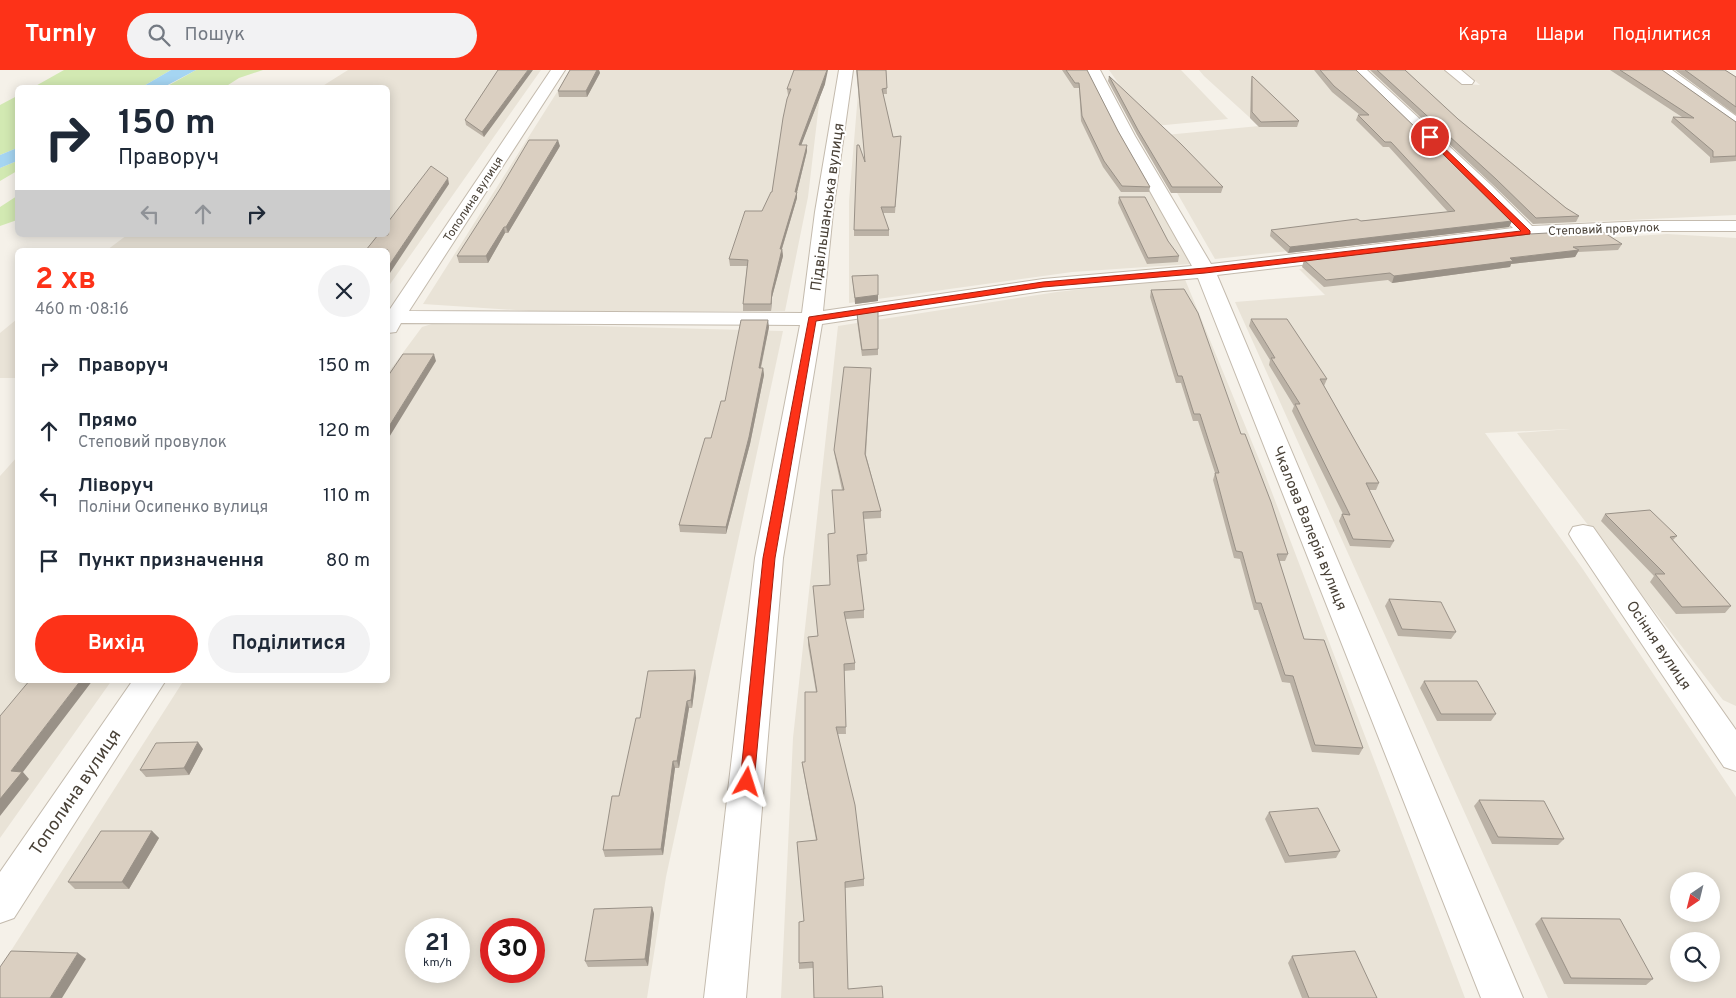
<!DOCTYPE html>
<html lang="uk">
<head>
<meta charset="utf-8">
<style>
	:root { --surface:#fff; --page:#f2f2f3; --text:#1f2937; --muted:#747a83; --accent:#fd3218 }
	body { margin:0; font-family:Overpass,sans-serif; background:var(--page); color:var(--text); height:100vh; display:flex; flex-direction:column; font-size:19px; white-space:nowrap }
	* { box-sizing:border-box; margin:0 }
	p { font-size:16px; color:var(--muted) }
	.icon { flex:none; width:28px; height:28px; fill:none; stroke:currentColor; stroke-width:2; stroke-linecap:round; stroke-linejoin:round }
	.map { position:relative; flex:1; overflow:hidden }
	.panel { position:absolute; left:15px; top:178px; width:375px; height:435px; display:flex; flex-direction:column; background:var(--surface); border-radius:8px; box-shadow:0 2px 12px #0003 }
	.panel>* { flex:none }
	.guide { position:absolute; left:15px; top:15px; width:375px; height:152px; border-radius:8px; box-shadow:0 2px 12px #0003; background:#fff; color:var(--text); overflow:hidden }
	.needle { width:32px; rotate:215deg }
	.tools { position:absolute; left:1670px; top:802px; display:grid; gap:10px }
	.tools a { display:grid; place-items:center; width:50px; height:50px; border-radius:50%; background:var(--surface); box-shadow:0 2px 12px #0003; font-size:25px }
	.speed { position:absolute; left:405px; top:848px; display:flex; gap:10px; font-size:25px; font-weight:700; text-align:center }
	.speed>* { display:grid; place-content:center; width:65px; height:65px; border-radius:50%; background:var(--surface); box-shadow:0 2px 12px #0003; line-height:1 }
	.speed small { font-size:12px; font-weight:400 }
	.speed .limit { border:8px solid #d22; background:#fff; color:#111 }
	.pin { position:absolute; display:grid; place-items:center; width:42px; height:42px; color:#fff; margin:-21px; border:2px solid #fff; border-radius:50%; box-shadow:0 1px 5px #0007 }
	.me { position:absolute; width:55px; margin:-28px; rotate:6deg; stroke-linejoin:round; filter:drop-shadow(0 0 4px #0008) }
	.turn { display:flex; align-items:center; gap:18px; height:105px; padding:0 20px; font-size:22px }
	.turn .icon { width:65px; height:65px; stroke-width:2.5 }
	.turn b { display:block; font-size:35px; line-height:42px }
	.lanes { display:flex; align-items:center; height:48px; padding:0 20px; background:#0003; justify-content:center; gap:25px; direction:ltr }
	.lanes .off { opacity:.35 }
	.round { display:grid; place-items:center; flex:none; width:52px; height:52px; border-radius:26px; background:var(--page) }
	.head { display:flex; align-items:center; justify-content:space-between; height:85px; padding:0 20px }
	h1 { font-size:30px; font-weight:700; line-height:38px; color:var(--accent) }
	.primary-button { display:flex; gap:10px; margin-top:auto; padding:10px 20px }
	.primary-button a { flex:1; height:58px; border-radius:30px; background:var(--accent); color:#fff; font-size:20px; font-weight:700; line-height:58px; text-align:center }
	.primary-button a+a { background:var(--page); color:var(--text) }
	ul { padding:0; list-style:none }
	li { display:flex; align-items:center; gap:15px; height:65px; padding:0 20px }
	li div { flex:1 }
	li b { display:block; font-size:19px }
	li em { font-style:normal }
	header { display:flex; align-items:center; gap:30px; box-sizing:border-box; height:70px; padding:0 25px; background:var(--accent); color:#fff }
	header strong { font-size:24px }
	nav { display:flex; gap:28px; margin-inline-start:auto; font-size:18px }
	.search { width:350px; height:45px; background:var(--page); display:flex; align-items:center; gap:12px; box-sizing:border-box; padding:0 18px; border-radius:28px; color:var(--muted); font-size:19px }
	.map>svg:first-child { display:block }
	.residential { fill:#e9e3d7; fill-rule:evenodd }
	.green { fill:#d2e9b2 }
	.water { fill:#a5d5f2 }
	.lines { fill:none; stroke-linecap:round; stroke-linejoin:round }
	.street-casing { stroke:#c4bbae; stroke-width:2 }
	.street { fill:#fff; fill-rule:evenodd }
	.wall { fill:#bbb2a6 }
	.shaded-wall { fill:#999187 }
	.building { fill:#dacfc1; stroke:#999187 }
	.route { fill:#fd3218; stroke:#a42010 }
	.labels { text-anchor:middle; stroke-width:4; stroke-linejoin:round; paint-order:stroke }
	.far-street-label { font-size:12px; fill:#494137; stroke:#fff }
	.street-label { font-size:15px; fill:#494137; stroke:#fff }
	.near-street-label { font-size:18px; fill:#494137; stroke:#fff }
</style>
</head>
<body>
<header>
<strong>Turnly</strong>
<div class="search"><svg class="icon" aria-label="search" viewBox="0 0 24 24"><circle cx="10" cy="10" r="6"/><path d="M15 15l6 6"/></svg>Пошук</div>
<nav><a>Карта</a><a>Шари</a><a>Поділитися</a></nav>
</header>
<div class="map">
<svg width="1736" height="928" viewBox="0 0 1736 928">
	<rect width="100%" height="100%" fill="#f5f1e9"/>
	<path class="residential" d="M348 0H541L388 217V180H107L127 165H388V18L321 17Z
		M571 0H823L808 127 785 241H530L423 234Z
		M860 0H1083L1190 194 1072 202 849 233V131Z
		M1109 0H1181L1228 49 1144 57 1121 17Z
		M1199 0H1346L1478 130 1502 158 1215 189 1145 67 1259 56 1204 6Z
		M1369 0H1444L1462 14 1480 15 1463 0H1641L1736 75V145L1542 154 1431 58Z
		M1667 164 1736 168V636L1723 630 1517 363 1570 359 1485 363 1582 498 1736 727V928H1548L1235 232 1325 225 1299 199 1572 170ZM1679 811H1711V844H1679ZM1679 871H1711V904H1679Z
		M1184 207 1263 399 1465 928H781L793 668 838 256 1057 222Z
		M17 249V308H0V263Z
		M438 252 783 261 666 807 647 928H0V898L184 610H388V303L422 257ZM416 859H459V901H416ZM491 859H534V901H491Z
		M17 387 18 610H112L0 768V406Z"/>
	<path class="green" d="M64 0H171L142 17 32 18Z
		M196 0H263L239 8 225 17 164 18Z
		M17 26V78L0 85V35Z
		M17 91V101L0 111V98Z
		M17 126V150L0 156V137Z"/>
	<path class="water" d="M171 0H196L164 17H142Z
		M17 78V91L0 98V85Z"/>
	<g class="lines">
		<g class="street-casing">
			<path id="street" d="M551 0H565L409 241 802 243 815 142 839 0H853L833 142 823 241 1043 209 1192 196 1119 66 1086 0H1100L1135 66 1211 194 1513 158 1352 0H1367L1492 116 1532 156 1648 151H1736V161H1648L1527 168 1217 205 1523 928H1481L1198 208 1043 221 822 254 783 488 746 928H704L755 488 800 255 401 253 396 262 388 263V242Z
				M1445 0H1461L1474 11 1472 14H1462Z
				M1656 0H1672L1736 46V58L1731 56Z
				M1583 455 1593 457 1736 660V701L1724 697 1573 471 1569 464 1573 457Z
				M133 610H166L14 848 0 853V802Z"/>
		</g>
		<use href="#street" class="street"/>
	</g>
	<path class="wall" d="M498 0 484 67 466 55 465 50Z
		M570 0H599L600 3 587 27H559L558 21Z
		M856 0H886L887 24H883L893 67 900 72 895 143H883L889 160V166H854V160L865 90Z
		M1062 0H1087L1118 61 1150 117 1149 122H1121L1103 97 1081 51 1079 18H1074Z
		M1314 0H1356L1512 151 1509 157 1288 183 1270 166 1271 160 1448 142 1389 77H1383L1356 50 1358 45H1360L1332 22Z
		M1370 0H1405L1458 49 1566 138 1579 146 1576 152 1533 154 1493 115Z
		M1610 0H1662L1736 52V91L1710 93V87L1671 52 1673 47H1682Z
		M1675 0H1725L1736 7V45Z
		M1109 6 1223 117 1221 123H1171L1137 65 1108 11Z
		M1252 6 1299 51 1297 57H1259L1250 48 1251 11Z
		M825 14 801 75 807 81 797 122V128L782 179 783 186 772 227 771 241H743V234L747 196H730L729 189 762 141 772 122 789 25H788L787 19Z
		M560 76 508 163H505L488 193H459L457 186Z
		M1119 127 1179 186 1178 192 1147 194 1118 133Z
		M1622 174 1618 180 1578 182 1575 187 1511 194 1510 197 1392 213 1388 210 1324 217 1302 197 1304 190Z
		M852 206 878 231 855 234Z
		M1151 220 1241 364 1288 484 1285 491H1279L1304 569 1363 678 1359 685 1312 682 1290 613 1282 612 1258 540H1254L1240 489 1234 488 1213 410 1215 403 1198 351H1193L1181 313H1176L1150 227Z
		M878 241V285L862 286 857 251V244Z
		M1251 249 1327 309 1324 316 1379 413 1376 420H1369L1394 471 1390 478 1350 476 1339 451 1342 444H1343L1292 341 1294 336 1269 295 1270 290 1249 256Z
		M769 257 761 298H763L764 305 750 374 726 464 680 462 679 455 725 331Z
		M871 298 866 385 881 441V448L864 449 867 491 858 492 864 540V548L845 549 855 593V600L844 601 846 664H838L864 809V816L845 818 814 928 813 898 799 899V893L816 770 803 699 802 692H805L816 622 808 575V567L818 566 830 515 842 420 835 387 834 380Z
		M1605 444 1677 466 1673 470 1731 536 1725 543 1676 544 1650 512 1654 506 1601 451Z
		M1389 529 1456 562 1451 569 1398 566 1385 536Z
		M695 600 696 608 692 638H689L679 698H675L663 785 605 787 603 780 619 726 640 648Z
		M1424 611 1496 644 1491 651H1437L1420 618Z
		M203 679 189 705 146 707 140 700Z
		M1479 730 1564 769 1558 775 1492 774 1474 736Z
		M1269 742 1340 781 1336 788 1285 793 1265 749Z
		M152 761 159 768 129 819H75L68 812Z
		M652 837 654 844 648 896 588 897 585 891Z
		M1541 848 1653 909 1646 915 1564 914 1535 854Z
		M1292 886 1377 928H1302L1288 893Z"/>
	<path class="shaded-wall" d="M528 0H533L484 67 482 62Z
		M597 0H599L600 3 587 27 586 21Z
		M827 0H828L825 14 799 81V75Z
		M558 70 560 76 508 163 506 157Z
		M807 75V81L797 122V128L780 185V179Z
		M448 108 449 114 388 206V197Z
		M1512 151 1509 157 1288 183 1290 177Z
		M504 157 505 163 488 193 486 186Z
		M782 179 783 186 772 227 771 241V234L772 221Z
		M1579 180 1575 187 1511 194 1510 197 1392 213 1394 206 1510 188Z
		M878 225V231L855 234V228Z
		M768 250 769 257 759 305V298Z
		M434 284 436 291 388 369V358Z
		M763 298 764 305 750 374 726 464V457Z
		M695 600 696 608 692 638 691 630Z
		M81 610H93L23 702 29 709 0 746V729L11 701Z
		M687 631 689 638 679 698 677 691Z
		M198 672 203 679 189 705 184 698Z
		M673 691 675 698 663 785 661 779Z
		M152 761 159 768 129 819 122 812Z
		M652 837 654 844 648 896 645 889Z
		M78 883 86 889 62 928H50Z"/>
	<path class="building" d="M498 0H528L482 62 465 50Z
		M570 0H597L586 21H558Z
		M794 0H827L824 8 799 75H807L795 122H797L780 179H782L772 221 771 234H743L748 190 729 189 745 141H762L771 122H772L783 48 787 29 791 19H787Z
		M857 0H886L887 18 882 19 893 67 901 66 895 137H881L889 160H854L857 75H859L865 92Z
		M1066 0H1087L1118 61 1150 117 1122 116 1104 91 1082 46 1079 13H1075Z
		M1320 0H1356L1512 151 1290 177 1271 160 1357 149 1361 151 1455 141 1391 72H1385L1358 45H1369L1334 16Z
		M1377 0H1405L1458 49 1566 138 1579 146 1536 148 1496 109Z
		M1620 0H1662L1736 52V86L1713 87V81L1673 47 1694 48Z
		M1685 0H1725L1736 7V37Z
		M1109 6 1181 74 1223 117H1172L1138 60Z
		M1252 6 1299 51 1261 52 1252 42Z
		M529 70H558L506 157H504L486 186H457L500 119Z
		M431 96 448 108 388 197V180H366L378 165H388V152Z
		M1119 127H1145L1168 171 1179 186 1148 188Z
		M1600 160 1622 174 1573 177 1579 180 1510 188 1513 191 1394 206 1390 203 1326 210 1304 190 1530 164Z
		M878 205V225L855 228 852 206Z
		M1184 219 1198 243 1241 364H1245L1271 432 1288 484H1277L1304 569 1324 570 1363 678 1315 675 1293 606 1285 605 1261 533H1256L1242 482 1236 481 1215 403H1219L1200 344H1194L1182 306H1178L1151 220Z
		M878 241V279L862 280 857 244Z
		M1251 249H1287L1327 309H1320L1379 413H1366L1394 471 1353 469 1342 444 1350 445 1295 334H1300L1271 288H1275Z
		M741 250H768L759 298H763L749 367 726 457 679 455 705 368H711L721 331H725Z
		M403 284H434L388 358V306Z
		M844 297 871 298 865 384 881 441 863 442 867 484 857 485 864 540 844 542 855 593 844 594 846 657H836L855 735 864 809 845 812 848 919 882 916 883 928H814L813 892 799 893V852L804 851 797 772 817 770 802 692H805V622H817L808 567 818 566 813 516 830 515 828 464 835 463 832 420H844L834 380Z
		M1650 440 1677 466 1670 467 1731 536 1682 537 1655 504H1665L1605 444Z
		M1389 529 1441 532 1456 562 1402 559Z
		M695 600 691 630 687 631 677 691H673L661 779 603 780 612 726H619L636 648H640L648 601Z
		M30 610H81L11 701 22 702 0 729V646Z
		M1424 611H1477L1496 644H1441Z
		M198 672 184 698 140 700 156 673Z
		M1479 730 1544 731 1564 769 1498 767Z
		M1318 738 1340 781 1289 786 1269 742Z
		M101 761H152L122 812H68Z
		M652 837 645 889 585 891 594 839Z
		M1541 848 1620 849 1653 909 1571 908Z
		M11 881 78 883 50 928H0V897Z
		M1355 881 1377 928H1309L1292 886Z"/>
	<path class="route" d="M1427 66H1432L1530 161V164L1205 203 1043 217 816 251 775 488 754 712 752 717 747 719 742 717 740 712 763 488 809 247 1043 212 1205 198 1521 161 1427 68Z"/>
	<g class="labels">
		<g class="far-street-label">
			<text transform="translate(473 129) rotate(-57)" y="4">Тополина вулиця</text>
			<text transform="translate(1604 159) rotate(-2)" y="4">Степовий провулок</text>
		</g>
		<g class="street-label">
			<text transform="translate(827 137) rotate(-82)" y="5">Підвільшанська вулиця</text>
			<text transform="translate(1310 458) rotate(68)" y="5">Чкалова Валерія вулиця</text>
			<text transform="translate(1659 575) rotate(56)" y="5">Осіння вулиця</text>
		</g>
		<g class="near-street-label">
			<text transform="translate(75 722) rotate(-56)" y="6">Тополина вулиця</text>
		</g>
	</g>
</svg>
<div class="tools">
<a><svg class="needle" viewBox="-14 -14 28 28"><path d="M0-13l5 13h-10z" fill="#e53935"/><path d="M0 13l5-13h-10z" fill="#747a83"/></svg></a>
<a><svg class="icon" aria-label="search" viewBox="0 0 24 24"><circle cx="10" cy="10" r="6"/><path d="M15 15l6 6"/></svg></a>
</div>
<div class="speed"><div>21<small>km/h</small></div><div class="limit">30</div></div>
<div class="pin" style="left:1430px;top:67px;background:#d93025"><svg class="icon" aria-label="arrive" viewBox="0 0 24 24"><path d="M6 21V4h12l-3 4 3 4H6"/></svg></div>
<svg class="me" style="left:747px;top:712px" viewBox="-20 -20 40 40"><path d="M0-17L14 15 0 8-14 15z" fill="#fd3218" stroke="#fff" stroke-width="4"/></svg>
<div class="guide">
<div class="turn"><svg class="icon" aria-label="right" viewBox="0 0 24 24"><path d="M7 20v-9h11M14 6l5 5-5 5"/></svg><div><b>150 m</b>Праворуч</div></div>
<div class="lanes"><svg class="icon off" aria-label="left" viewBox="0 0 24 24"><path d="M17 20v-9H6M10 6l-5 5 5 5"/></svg><svg class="icon off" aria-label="ahead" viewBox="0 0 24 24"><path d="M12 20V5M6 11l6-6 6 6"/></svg><svg class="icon" aria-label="right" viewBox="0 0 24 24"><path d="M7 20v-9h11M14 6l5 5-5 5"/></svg></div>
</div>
<section class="panel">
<div class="head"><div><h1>2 хв</h1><p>460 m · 08:16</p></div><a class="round"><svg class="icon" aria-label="close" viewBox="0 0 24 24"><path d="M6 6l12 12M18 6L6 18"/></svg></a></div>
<ul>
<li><svg class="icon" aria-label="right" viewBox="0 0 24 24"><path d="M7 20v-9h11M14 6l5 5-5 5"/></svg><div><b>Праворуч</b></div><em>150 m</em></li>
<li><svg class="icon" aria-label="ahead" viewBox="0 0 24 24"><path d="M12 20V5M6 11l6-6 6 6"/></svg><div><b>Прямо</b><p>Степовий провулок</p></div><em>120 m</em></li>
<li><svg class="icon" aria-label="left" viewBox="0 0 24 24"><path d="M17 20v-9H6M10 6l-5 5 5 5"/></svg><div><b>Ліворуч</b><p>Поліни Осипенко вулиця</p></div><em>110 m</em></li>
<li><svg class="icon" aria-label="arrive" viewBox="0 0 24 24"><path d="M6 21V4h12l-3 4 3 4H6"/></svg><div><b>Пункт призначення</b></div><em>80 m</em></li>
</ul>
<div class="primary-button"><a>Вихід</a><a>Поділитися</a></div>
</section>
</div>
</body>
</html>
